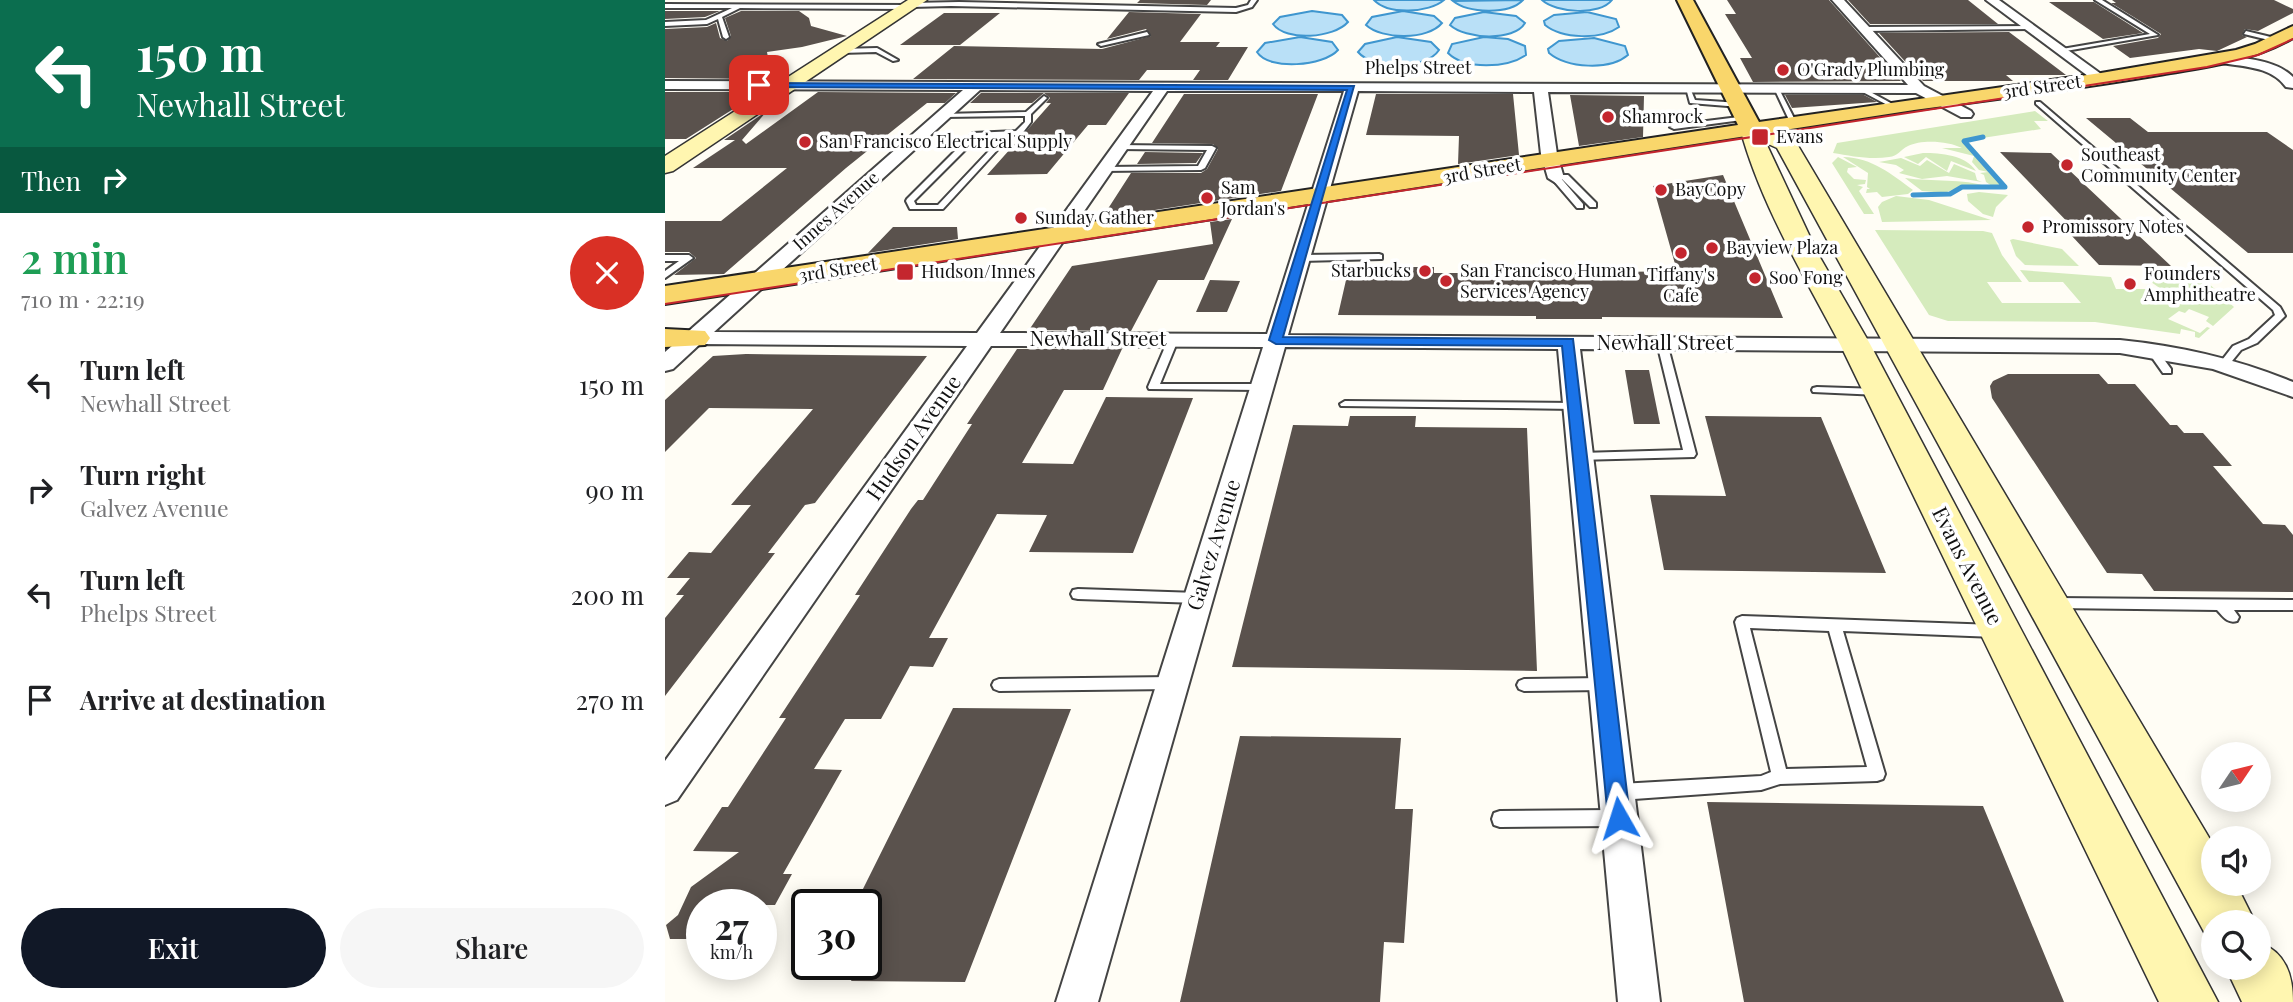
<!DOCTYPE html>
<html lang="en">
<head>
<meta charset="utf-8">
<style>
	:root { --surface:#fff; --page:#f6f6f6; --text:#202124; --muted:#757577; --accent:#111827 }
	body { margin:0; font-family:"Playfair Display",serif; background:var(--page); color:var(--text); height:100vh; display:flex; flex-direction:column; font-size:26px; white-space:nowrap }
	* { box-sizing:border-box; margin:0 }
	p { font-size:23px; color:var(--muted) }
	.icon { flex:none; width:38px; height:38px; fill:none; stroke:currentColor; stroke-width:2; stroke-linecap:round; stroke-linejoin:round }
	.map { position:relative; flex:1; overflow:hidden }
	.side { display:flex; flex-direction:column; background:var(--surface); width:665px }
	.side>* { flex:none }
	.banner { background:#0b6e4f; color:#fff; overflow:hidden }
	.needle { width:46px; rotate:55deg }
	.controls { position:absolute; left:1536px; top:742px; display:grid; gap:14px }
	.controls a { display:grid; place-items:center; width:70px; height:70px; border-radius:50%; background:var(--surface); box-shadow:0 4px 18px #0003; font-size:35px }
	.speed { position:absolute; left:21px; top:889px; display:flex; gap:14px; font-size:35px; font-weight:700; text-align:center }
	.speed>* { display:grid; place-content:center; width:91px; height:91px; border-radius:50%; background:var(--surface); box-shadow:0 4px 18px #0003; line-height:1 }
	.speed small { font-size:18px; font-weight:400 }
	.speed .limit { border:4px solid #111; border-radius:10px; background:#fff; color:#111 }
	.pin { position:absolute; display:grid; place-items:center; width:60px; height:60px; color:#fff; margin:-30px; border-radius:14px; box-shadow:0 4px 10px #0006 }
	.me { position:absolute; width:77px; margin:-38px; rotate:354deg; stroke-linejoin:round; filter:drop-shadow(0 0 5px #0008) }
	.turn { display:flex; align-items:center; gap:24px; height:147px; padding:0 21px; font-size:32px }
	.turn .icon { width:91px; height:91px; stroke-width:2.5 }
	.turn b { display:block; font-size:49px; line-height:60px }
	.then { display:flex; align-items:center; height:66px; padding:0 21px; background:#0003; gap:14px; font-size:26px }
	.round { display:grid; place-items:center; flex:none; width:74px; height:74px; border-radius:37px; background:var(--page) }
	.summary { display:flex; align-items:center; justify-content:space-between; height:119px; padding:0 21px }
	h1 { font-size:42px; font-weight:600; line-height:52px; color:#1e9e55 }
	.cta { display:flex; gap:14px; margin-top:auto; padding:14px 21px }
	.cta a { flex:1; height:80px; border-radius:42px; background:var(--accent); color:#fff; font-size:28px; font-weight:600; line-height:80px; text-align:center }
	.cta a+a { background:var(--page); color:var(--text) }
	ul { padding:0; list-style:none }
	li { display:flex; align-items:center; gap:21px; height:105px; padding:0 21px }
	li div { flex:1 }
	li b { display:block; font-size:26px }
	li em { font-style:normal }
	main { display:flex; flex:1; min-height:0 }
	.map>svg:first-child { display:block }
	.green { fill:#d5ebbd }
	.water { fill:#b9e0f7; stroke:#3f96cf; stroke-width:2 }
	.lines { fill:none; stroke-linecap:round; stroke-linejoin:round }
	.stream { stroke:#3f96cf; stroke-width:5 }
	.building { fill:#5a524d }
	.lane-casing { stroke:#444; stroke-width:4 }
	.street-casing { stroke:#444; stroke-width:4 }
	.secondary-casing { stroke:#333; stroke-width:3 }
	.primary-casing { stroke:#222; stroke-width:4 }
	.lane { fill:#fff; fill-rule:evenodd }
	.street { fill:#fff; fill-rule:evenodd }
	.secondary { fill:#fff6b0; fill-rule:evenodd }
	.primary { fill:#f9d66b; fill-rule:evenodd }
	.tram { stroke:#c4262e; stroke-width:2 }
	.route { fill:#1a73e8; stroke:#114b97; stroke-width:2 }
	.poi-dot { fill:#c4262e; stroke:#fff; stroke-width:2.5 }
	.labels { text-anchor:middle; stroke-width:7; stroke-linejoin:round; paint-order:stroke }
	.far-street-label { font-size:18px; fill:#111; stroke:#fff }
	.far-poi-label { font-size:18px; fill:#111; stroke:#fff; text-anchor:start }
	.street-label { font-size:21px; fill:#111; stroke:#fff }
</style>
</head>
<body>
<main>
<section class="side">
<div class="banner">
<div class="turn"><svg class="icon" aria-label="left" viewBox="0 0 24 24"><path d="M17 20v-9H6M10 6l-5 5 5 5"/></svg><div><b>150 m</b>Newhall Street</div></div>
<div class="then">Then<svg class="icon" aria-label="right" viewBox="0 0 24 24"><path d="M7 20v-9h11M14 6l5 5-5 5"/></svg></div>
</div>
<div class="summary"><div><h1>2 min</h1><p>710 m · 22:19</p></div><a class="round" style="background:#d93025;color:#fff"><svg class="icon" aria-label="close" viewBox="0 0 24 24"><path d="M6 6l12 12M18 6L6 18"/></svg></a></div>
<ul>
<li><svg class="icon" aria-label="left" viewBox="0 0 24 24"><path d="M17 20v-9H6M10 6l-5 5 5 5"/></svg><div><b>Turn left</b><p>Newhall Street</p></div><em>150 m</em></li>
<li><svg class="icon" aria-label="right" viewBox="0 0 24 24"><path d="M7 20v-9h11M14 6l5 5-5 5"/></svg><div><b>Turn right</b><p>Galvez Avenue</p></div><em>90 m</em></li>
<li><svg class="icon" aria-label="left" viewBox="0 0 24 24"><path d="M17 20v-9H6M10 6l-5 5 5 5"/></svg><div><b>Turn left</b><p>Phelps Street</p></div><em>200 m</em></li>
<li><svg class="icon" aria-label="arrive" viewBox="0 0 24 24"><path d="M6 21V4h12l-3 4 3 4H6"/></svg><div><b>Arrive at destination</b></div><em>270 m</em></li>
</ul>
<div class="cta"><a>Exit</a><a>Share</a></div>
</section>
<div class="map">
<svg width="1628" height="1002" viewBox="0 0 1628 1002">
	<rect width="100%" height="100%" fill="#fffdf5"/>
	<path class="green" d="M1370 111 1383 121H1369L1376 129 1298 141 1335 181V187L1330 188 1321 182 1319 175 1315 173 1323 172 1314 170 1307 162 1309 156 1277 148H1297C1284 141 1256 139 1243 146 1235 150 1233 156 1224 157 1206 160 1186 156 1168 153L1172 143Z
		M1258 153C1276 153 1301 155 1311 171L1286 161 1282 171 1261 157 1253 164 1239 157Z
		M1173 157 1192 167 1183 168 1182 172 1189 179 1201 180 1200 184 1192 185 1198 187 1194 191 1209 214H1199L1167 163Z
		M1178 157C1208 158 1226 174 1248 190L1243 194 1217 197 1212 192 1201 193 1202 189H1205L1202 187 1203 173Z
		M1236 158 1255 166 1262 160 1284 173 1289 164 1310 173 1312 180 1317 182 1282 176 1257 179 1234 173 1239 170 1231 165 1214 162Z
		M1240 178C1268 182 1296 178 1325 187L1297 186 1282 192H1269L1257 191Z
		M1314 192 1343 195 1331 207 1328 217 1318 214 1303 201 1302 194Z
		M1231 196 1264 200 1326 220 1217 222 1213 207 1217 202Z
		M1210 230 1318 231 1327 233 1337 255 1357 282H1322L1337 303H1416L1398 282H1364L1355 270 1446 277 1451 289H1496L1479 277 1526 267 1569 307 1548 326 1541 321 1544 317 1524 309 1520 313 1514 311 1503 319 1535 333 1542 327 1545 328 1534 338 1530 337V332L1516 329 1515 334 1430 322 1283 321 1264 315Z
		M1348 239 1397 249 1414 266 1360 265 1351 256 1345 240Z"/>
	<path class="water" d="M709 0H779C764 13 723 15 709 0Z
		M858 0C844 15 803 13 788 1Z
		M877 0H947C935 16 891 13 877 0Z
		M647 11 677 15 683 22C669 38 621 42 608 24L615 17Z
		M738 11 769 16 777 23C763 40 717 40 701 25L707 17Z
		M819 12 851 16 860 23C849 42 800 39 785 25L790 18Z
		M922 12 951 19 954 27C936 40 897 39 880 25L879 21 889 15Z
		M635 37 667 42 673 50C659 66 604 71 592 52L600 43Z
		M732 37 766 42 774 50C761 70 708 70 693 52L700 44Z
		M819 37 843 39 860 46 861 55C842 68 800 70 783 53L787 44Z
		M929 38 960 46 963 55C944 71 902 68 884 53L883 49 894 41Z"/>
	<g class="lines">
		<path class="stream" d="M1248 195 1285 194 1297 187H1340L1299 141 1318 137"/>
	</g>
	<path class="building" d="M475 0H546L542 5 472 3Z
		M1062 0H1164L1236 81 1088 82 1075 58H1087L1060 14H1071Z
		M1183 0H1303L1333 24H1205Z
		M1447 0H1609L1628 9V13L1593 31 1580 29 1577 35 1582 37 1552 51 1534 49 1465 58 1448 46 1493 38 1496 34 1446 3H1451Z
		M1384 2H1429L1478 33 1438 39Z
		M0 11H55L40 17 0 19Z
		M76 11H134L144 18 146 26 182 36 137 47 102 52 107 79 0 78V29L42 27 51 23 55 38 62 41 66 36 60 18Z
		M464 12 536 14 515 42H555L551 47H583L563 80H528L535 70H482L474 80 248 79 289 46 437 49 486 36 481 29 442 39Z
		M279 13H335L295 45H235Z
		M1344 32 1401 75H1341L1348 81H1258L1214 33Z
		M0 92H95L21 139H0Z
		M153 92 291 93 280 103H262L181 168 59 274 9 275 31 258 24 252H0V221H56L122 168H28L70 140H59L102 111 77 140 81 144Z
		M316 93H464L441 125H423L382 174 322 175 386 103H381L385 98 379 93 367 103H305Z
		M519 94H653L616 191 437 218 466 173H536L542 169 553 149 548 144 487 143Z
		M711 94H848L854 155 793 164 794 136 701 135Z
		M905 95 979 96 978 137 914 146Z
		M1120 95H1199L1212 102 1127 108Z
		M1421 118H1465L1483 132H1602L1628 150V253H1583Z
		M480 152 538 153 531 163 472 164Z
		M1335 152 1386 153 1506 266 1434 265 1406 235H1415Z
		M1058 175 1118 318 937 317V319H871V316L673 315 684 267H769V273H798V275L1012 271 988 186Z
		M567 219 539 280H493L466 331 364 330 407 266 548 244 545 222Z
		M228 227H292L293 239 203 253Z
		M545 280 575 281 562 312H531Z
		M352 349H457L438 390H399L357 463 408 464 441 397 528 398 468 553 364 552 382 515 332 514 264 638H283L268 667 245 666 216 719H180L149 769 177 770 118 874H127L110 905H37V939H5L1 925 13 915 26 887 74 852 28 851 57 807H63L121 718H114L195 595H190L246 509 253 500H258L307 424H302Z
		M81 354 262 356 150 503 140 505 103 553H110L0 696V618L19 595H11L25 578H2L24 552 46 553 86 505H66L148 409 44 408 0 452V400L48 356Z
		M960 370H984L995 424H969Z
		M1343 374H1434L1443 384H1470L1505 425H1512L1519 433H1538L1567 466H1548L1598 524 1620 525 1628 535V592L1489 591 1477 574 1442 573 1327 398 1325 386 1328 381Z
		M685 416H751L750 427 862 428 872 671 567 667 628 425 683 426Z
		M1040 416 1156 417 1221 573 999 570 985 495 1061 496Z
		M288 708 406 709 300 982 186 981 194 964H201V905H190Z
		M575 736 736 738 730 809H748L739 943 719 942 715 1002H515Z
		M1042 802 1318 806 1399 1002H1079Z"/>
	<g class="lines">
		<g class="lane-casing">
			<path id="lane" d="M586 0H592L587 7 571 12 286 6 246 7 244 9 75 8 57 17 64 37 61 39 58 37 53 19 42 24 0 26V22L41 20 67 8H0V4L244 5 246 3 294 2 571 8 583 5Z
				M1430 0H1437L1493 35 1395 52 1397 49 1485 34Z
				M1366 26 1364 29 1200 31 1197 29 1200 27Z
				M1581 31 1614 39 1615 40 1612 42 1579 34Z
				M482 32 484 35 436 46 433 44Z
				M212 48 233 60 228 61 211 52 176 53 173 51 176 49Z
				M1021 88H1025L1030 100 1075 103 1078 105 1075 107 1025 103Z
				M1109 88 1114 89 1131 122 1130 123 1125 122Z
				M1194 88H1198L1233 107 1228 108 1194 90Z
				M379 96 382 98 366 114V122L356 135H346L278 209H245L241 201 242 199 308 133 351 131 360 122V116L279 117 277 116V114L361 112ZM338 136 273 205H251L249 201 313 137Z
				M1371 102H1375L1615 307 1620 316 1618 318 1592 343 1576 350 1563 366H1555L1554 364 1568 346 1584 339 1610 315 1608 310 1371 104Z
				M1082 116 1084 117V119L1009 129 1005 127 1009 125Z
				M452 145 547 146 551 148 540 168 536 170 437 171 436 169 440 167 533 166 542 150 455 149H452Z
				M897 175H903L931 203V207H925L897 179Z
				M888 176H894L918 204V208H912L888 180Z
				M714 254 717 255V259L636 261 632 258 636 255Z
				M0 255H24L28 258 0 278V271L14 261H0Z
				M508 337 513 340 495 384H597L602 387 597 390 484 389 483 387 503 340Z
				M997 340 1002 343 1031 454 1029 457 912 460 910 457 912 454 916 453 1018 450 992 343Z
				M1486 346 1490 347 1506 369V373H1498L1481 349Z
				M1152 387 1214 389 1219 392 1214 395 1148 392 1147 390 1148 388Z
				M680 401 910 403 915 406 910 409 676 406 675 404Z
				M413 589 533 593 538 594 540 598 538 602 533 603 413 599 408 598 406 594 408 590Z
				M1390 598 1628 600V610H1569L1574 617 1572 621C1562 624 1558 616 1552 610L1390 608 1385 607 1383 603 1385 599Z
				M1077 616 1330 625 1335 627 1337 631 1335 635 1330 637 1178 631 1220 774 1218 779 1212 781 1115 784 1096 790 955 800 949 797 947 792 949 787 955 784 1096 776 1106 772 1070 622 1072 618ZM1085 628 1164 631 1202 767 1121 769Z
				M508 677 513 679 515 683 513 687 508 689 334 691 329 689 327 685 329 681 334 679Z
				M939 678 944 680 946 684 944 688 939 690 859 691 854 689 852 685 854 681 859 679Z
				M950 810 956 812 958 818 956 824 950 826 835 827 829 825 827 819 829 813 835 811Z"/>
		</g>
		<g class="street-casing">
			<path id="street" d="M1167 0H1179L1259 86 1306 111 1308 114 1306 117H1296L1251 93 883 92 892 154 899 178 891 183 883 178 876 154 869 92 693 91 623 335 1455 340C1515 346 1572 359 1628 382V397L1548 369 1455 353 915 349 995 1002H953L893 349 620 347 433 1002H391L598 347 326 346 12 800 0 805V761L302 346 35 344 8 369 0 371V352L298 90 0 89V81L1243 85ZM315 90 488 91 312 333 49 332ZM502 91H679L602 334 335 333Z
				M1321 0H1334L1443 79 1441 82H1431Z
				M1556 55C1580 59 1610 59 1628 77V88L1621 87C1605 65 1576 67 1551 62L1550 59Z"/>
		</g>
		<g class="secondary-casing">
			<path id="secondary" d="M243 0H262L8 171 0 173V156Z
				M1086 122 1129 139 1132 144 1549 846V884H1571L1590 922H1549V943L1544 941 1112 148 1101 143 1153 254 1205 344 1553 1002H1494L1175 344C1139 276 1095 203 1075 128L1079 124Z
				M1594 942C1621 953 1628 975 1628 1002H1577L1561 968H1594Z"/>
		</g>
		<g class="primary-casing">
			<path id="primary" d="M1012 0H1028L1094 122 1436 73 1571 50 1590 44 1628 26V38C1586 62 1541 67 1494 75 1413 89 1331 99 1249 110L0 304V286L1073 125Z
				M0 329 40 331 45 338 40 345 0 347Z"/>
		</g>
		<use href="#lane" class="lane"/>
		<use href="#street" class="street"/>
		<use href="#secondary" class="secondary"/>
		<use href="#primary" class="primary"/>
		<path class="tram" d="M0 304 1542 67 1593 55 1628 39"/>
	</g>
	<path class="route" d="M94 83 689 86 618 337 908 339 965 818 962 826 954 829 946 826 943 818 897 346 611 344 604 340 682 90 92 87Z"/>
	<g class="poi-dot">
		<circle cx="1118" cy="70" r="7"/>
		<circle cx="943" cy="117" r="7"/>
		<rect x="1086" y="128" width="18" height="18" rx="3.5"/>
		<circle cx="140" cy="142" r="7"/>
		<circle cx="1402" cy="165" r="7"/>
		<circle cx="996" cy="190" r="7"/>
		<circle cx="542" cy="198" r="7"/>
		<circle cx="356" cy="218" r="7"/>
		<circle cx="1363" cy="227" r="7"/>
		<circle cx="1047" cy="248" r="7"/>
		<circle cx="1016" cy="253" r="7"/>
		<circle cx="760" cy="271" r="7"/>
		<rect x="231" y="263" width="18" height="18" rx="3.5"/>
		<circle cx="1090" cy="278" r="7"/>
		<circle cx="781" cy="281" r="7"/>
		<circle cx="1465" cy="284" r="7"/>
	</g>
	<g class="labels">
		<g class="far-street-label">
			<text x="753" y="74">Phelps Street</text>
			<text transform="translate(1377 87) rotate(-8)" y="6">3rd Street</text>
			<text transform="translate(817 171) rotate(-10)" y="6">3rd Street</text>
			<text transform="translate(171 211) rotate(-42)" y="6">Innes Avenue</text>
			<text transform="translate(173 270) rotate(-9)" y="6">3rd Street</text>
		</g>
		<g class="far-poi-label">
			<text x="1132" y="76">O'Grady Plumbing</text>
			<text x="957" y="123">Shamrock</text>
			<text x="1111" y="143">Evans</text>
			<text x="154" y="148">San Francisco Electrical Supply</text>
			<text x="1416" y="161">Southeast<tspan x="1416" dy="21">Community Center</tspan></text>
			<text x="556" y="194">Sam<tspan x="556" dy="21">Jordan's</tspan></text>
			<text x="1010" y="196">BayCopy</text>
			<text x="370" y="224">Sunday Gather</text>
			<text x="1377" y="233">Promissory Notes</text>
			<text x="1061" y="254">Bayview Plaza</text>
			<text x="746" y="277" text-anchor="end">Starbucks</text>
			<text x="795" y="277">San Francisco Human<tspan x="795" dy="21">Services Agency</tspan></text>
			<text x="256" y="278">Hudson/Innes</text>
			<text x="1479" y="280">Founders<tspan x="1479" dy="21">Amphitheatre</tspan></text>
			<text x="1016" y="281" text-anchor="middle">Tiffany's<tspan x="1016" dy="21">Cafe</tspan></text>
			<text x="1104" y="284">Soo Fong</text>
		</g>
		<g class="street-label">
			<text x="433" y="346">Newhall Street</text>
			<text x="1000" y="350">Newhall Street</text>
			<text transform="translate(249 438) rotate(-55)" y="7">Hudson Avenue</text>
			<text transform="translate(549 545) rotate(-73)" y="7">Galvez Avenue</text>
			<text transform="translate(1302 566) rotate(63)" y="7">Evans Avenue</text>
		</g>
	</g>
</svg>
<div class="controls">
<a><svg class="needle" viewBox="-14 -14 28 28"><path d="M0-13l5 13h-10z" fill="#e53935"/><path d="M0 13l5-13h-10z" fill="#757577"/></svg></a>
<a><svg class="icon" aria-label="sound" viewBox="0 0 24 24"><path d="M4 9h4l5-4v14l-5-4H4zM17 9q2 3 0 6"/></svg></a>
<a><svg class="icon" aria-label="search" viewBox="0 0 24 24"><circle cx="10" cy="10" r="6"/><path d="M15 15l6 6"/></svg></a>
</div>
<div class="speed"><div>27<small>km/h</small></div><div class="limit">30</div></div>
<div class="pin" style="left:94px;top:85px;background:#d93025"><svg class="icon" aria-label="arrive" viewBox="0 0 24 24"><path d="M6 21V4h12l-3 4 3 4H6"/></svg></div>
<svg class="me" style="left:954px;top:818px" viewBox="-20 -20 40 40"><path d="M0-17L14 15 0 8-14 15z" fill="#1a73e8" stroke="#fff" stroke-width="4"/></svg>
</div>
</main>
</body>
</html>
